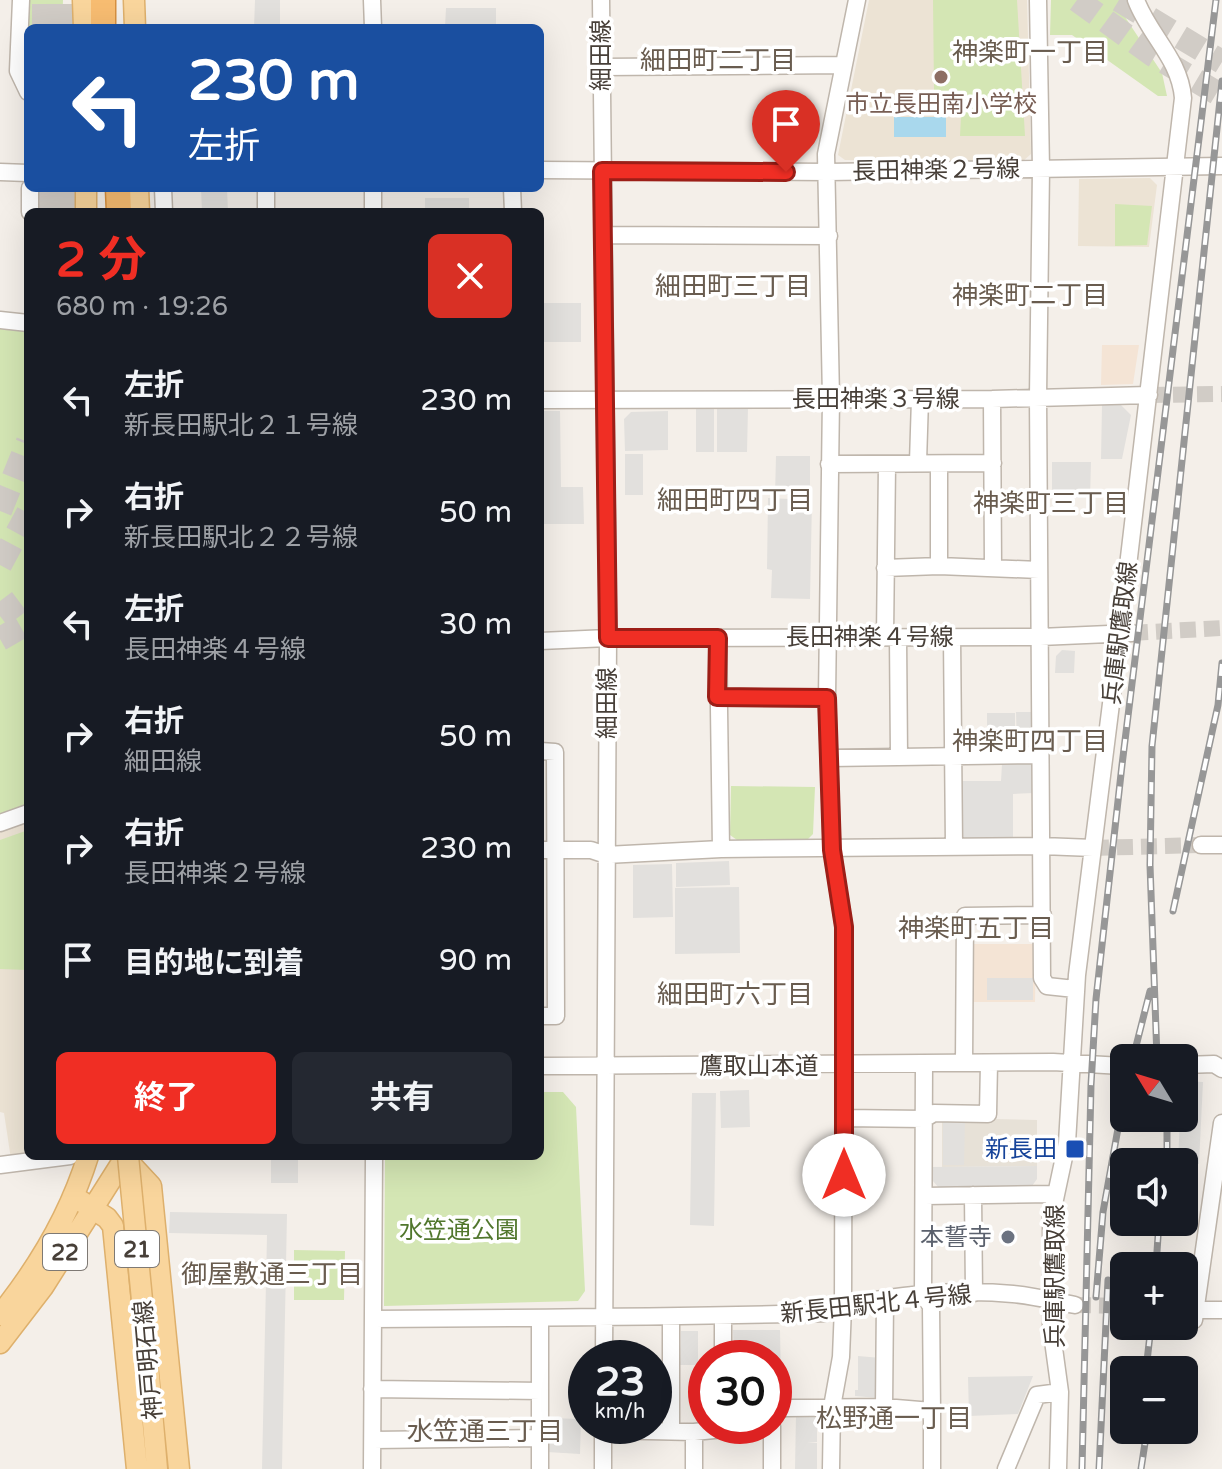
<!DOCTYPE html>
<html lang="ja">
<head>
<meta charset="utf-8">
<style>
	:root { --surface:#171b24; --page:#242831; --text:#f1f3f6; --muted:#9ea1a6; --accent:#f02e24 }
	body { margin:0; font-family:"Varela Round","Noto Sans JP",sans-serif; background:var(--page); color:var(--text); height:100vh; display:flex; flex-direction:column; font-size:30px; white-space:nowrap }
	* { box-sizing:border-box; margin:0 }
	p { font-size:26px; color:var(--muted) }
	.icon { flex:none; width:44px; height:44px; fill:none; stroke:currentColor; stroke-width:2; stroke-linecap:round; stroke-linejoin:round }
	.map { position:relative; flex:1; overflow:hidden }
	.details { position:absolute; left:24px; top:208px; width:520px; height:952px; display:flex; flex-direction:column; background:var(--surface); border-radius:12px; box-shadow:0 8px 32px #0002 }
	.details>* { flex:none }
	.hud { position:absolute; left:24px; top:24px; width:520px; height:168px; border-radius:12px; box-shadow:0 8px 32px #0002; background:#1a4fa0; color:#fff; overflow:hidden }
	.needle { width:52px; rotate:308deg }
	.buttons { position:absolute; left:1110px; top:1044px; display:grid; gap:16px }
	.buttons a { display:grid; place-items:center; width:88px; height:88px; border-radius:12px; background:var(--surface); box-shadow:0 8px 32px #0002; font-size:40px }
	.speed { position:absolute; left:568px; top:1340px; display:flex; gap:16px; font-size:40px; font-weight:700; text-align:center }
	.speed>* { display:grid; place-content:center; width:104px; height:104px; border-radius:50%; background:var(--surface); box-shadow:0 8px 32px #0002; line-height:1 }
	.speed small { font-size:20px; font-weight:400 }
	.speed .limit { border:12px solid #d22; background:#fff; color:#111 }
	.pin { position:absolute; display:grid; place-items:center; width:68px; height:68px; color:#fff; margin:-82px -34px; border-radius:50% 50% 50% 0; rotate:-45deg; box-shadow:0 0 8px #0007 }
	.pin .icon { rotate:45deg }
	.me { position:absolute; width:88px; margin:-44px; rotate:0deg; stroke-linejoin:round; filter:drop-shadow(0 0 6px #0008) }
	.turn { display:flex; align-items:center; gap:28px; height:168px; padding:0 32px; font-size:36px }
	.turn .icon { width:104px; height:104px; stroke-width:2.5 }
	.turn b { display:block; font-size:56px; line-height:68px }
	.round { display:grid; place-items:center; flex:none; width:84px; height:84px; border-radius:12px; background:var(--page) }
	.overview { display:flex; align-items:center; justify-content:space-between; height:136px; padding:0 32px }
	h1 { font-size:48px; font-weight:700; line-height:60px; color:var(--accent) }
	.button { display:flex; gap:16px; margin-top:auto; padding:16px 32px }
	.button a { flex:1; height:92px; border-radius:12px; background:var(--accent); color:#fff; font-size:32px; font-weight:700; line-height:92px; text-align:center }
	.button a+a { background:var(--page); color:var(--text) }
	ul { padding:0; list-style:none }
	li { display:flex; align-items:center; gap:24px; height:112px; padding:0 32px }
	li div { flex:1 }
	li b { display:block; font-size:30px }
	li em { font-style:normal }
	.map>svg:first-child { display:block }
	.residential { fill:#e7e1d7 }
	.commercial { fill:#f4e4d5 }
	.education { fill:#ece3d4 }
	.green { fill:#d4e6b4 }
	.parking { fill:#e2e0dd }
	.water { fill:#a9d8ed }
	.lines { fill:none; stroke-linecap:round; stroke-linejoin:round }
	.minor-tunnel { stroke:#d1ccc6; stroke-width:16; stroke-dasharray:16 8; stroke-linecap:butt }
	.highway-tunnel { stroke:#d1ccc6; stroke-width:24; stroke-dasharray:24 12; stroke-linecap:butt }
	.minor-casing { stroke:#bfb6ac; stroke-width:19 }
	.major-casing { stroke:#deb06c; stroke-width:23 }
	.highway-casing { stroke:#d69040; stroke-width:27 }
	.minor { stroke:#fff; stroke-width:16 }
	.major { stroke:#f9d59c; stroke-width:20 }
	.highway { stroke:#f7bc71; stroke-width:24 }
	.rail-casing { stroke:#979797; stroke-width:7 }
	.rail { stroke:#fff; stroke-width:4; stroke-dasharray:12; stroke-linecap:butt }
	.major-bridge-casing { stroke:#deb06c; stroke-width:23; stroke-linecap:butt }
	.major-bridge { stroke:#f9d59c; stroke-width:20 }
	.route-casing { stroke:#9c1e17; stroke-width:20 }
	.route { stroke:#f02e24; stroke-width:14 }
	.education-dot { fill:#8d6e63; stroke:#fff; stroke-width:3 }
	.transit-dot { fill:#1a4fb4; stroke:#fff; stroke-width:3 }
	.worship-dot { fill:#6b7280; stroke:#fff; stroke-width:3 }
	.labels { text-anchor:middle; stroke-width:7; stroke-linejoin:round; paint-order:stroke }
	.shield { fill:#fff; stroke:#7e7974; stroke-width:2 }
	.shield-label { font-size:22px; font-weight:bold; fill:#473f38 }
	.street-label { font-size:24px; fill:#473f38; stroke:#fff }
	.education-label { font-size:24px; fill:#785e54; stroke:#fff }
	.transit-label { font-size:24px; fill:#164399; stroke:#fff; text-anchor:end }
	.park-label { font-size:24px; fill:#51772d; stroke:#fff }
	.worship-label { font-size:24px; fill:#5b616d; stroke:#fff; text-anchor:end }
	.neighbourhood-label { font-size:26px; fill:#695c4f; stroke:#fff }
</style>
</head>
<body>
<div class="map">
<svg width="1222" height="1469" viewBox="0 0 1222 1469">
	<rect width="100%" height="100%" fill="#f4efe9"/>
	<path class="residential" d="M942 1118 1037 1120V1166L942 1167Z"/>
	<path class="commercial" d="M1102 345H1139L1133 384 1101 385Z
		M971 944H1036L1035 1002H971Z"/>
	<path class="education" d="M869 0H1027L1031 154 1023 161 845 160 838 155Z
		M1150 178 1157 185 1149 247 1078 246 1079 179Z
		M28 817V1155L11 1159 4 1113 0 1112V827Z"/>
	<path class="green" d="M26 0H63L62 28H28V73L24 63Z
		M933 0H1017L1025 136H960L962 96 934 91Z
		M1051 0H1121L1125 17 1162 73 1167 96H1158L1072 35H1050Z
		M1115 204 1152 206 1147 245 1115 246Z
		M0 316 28 328V808L0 818Z
		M731 786 815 787 813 834 807 840H737L730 835Z
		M28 830V970L0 969V840Z
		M540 1092H563L576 1107 585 1291 578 1301 384 1306 385 1156H540Z
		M294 1250 345 1251 344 1300H294Z"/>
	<path class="parking" d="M255 0H280V28H254Z
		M446 8H496V27H445Z
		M201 188H227L228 212H202Z
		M425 198H469V212H425Z
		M543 303H581V342H543Z
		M1102 405H1121L1131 415 1122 459H1101Z
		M696 408H714V452H696Z
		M717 408H748L747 452H717Z
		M540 411H560L561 487H583L584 524H540Z
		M668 411V450L625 451 624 419 631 412Z
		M625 454H643V495H625Z
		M776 456H810V495H775Z
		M1052 462H1091L1090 498H1052Z
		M768 498 812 500 810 599 771 598 772 570 767 569Z
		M1062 650 1075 651 1074 673H1055L1056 656Z
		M1016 712H1031L1032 746H1017Z
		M987 713H1015V746H987Z
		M1002 764H1033V793L1013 794V839H959V781H1001Z
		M729 861 730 885 676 887V863Z
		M672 864 673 917 633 918V865Z
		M739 887 740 953 675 954V888Z
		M987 978H1033V1000H987Z
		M1184 1081 1203 1082 1199 1164 1178 1162 1180 1118H1184Z
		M749 1090 750 1127 721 1128 720 1091Z
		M692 1093H716L714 1226 690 1225Z
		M943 1119H965L964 1165H943Z
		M271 1156H298V1183H271Z
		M1037 1166V1179L1032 1186 939 1188 932 1180 931 1167Z
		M170 1212 287 1214 282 1469H262L267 1235 169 1233Z
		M733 1330H780L781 1382H774V1358H734Z
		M681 1331H698V1365H680Z
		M858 1356 881 1358 878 1398 855 1396V1390H858Z
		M1033 1376 1018 1414 969 1416 968 1377Z
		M796 1414H817V1442H807L817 1443V1469H795Z
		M549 1418 581 1419 580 1454 547 1452Z"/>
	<path class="water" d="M894 117H946V137H894Z"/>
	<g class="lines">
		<path class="minor-tunnel" d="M1149 395 1222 394
			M1132 633 1222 628
			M1093 848 1201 845
			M1075 1305 1124 1306"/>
		<path class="highway-tunnel" d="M1077 0 1153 55 1222 96
			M1119 0 1222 62
			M44 28V0
			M67 28V0
			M45 188V212
			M68 188V212
			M0 511 28 442
			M0 565 28 513
			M0 616 28 595
			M0 639 28 623"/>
		<g class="minor-casing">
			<path id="minor" d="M21 0 18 71 28 92
				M372 0 373 28
				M601 0 608 638 604 1358
				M1038 0 1041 169 1038 397 1042 978 1047 986 1075 989
				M602 67 844 65
				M540 170 828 172 1222 166
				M0 172 28 173
				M30 188V212
				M163 188 164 212
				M266 188V212
				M373 188V212
				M512 188 513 212
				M603 235 829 236
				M0 320 28 323
				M992 399 993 567
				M540 400 992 399 1149 395
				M918 462 920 399
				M829 464 993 463
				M939 464V566
				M885 568 939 566 1039 570
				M885 637 887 465
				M898 637 899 757
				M952 637 954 846
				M540 641 608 638 1040 637 1132 633
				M717 697 827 698
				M540 751 555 752 556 1016H540
				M829 758 1040 755
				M0 823 28 813
				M1201 845H1222
				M721 849 1042 846 1093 848
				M540 850H591L606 855 721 849 718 638
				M964 1063 965 916 1043 915
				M1184 1065 1214 1064 1222 1069
				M540 1066 1053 1062 1122 1066
				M844 1118 924 1119 934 1113 988 1114 989 1063
				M0 1165 70 1156
				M973 1195 974 1293
				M925 1196 1055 1194
				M1184 1307 1194 1310H1222
				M723 1316V1358
				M373 1319C524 1318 675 1317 827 1313 874 1294 961 1289 1013 1294 1034 1296 1054 1301 1075 1305
				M1194 1320 1222 1123
				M372 1389 540 1391
				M884 1407 885 1299
				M774 1411 785 1408 884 1407 932 1411 931 1306 923 1295 924 1063
				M932 1411V1469
				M603 1430 694 1432 724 1429 733 1426
				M671 1430V1317
				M694 1432V1469
				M373 1440 540 1438
				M372 1469 374 1156
				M540 1469V1319
				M603 1469V1426
				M772 1469V1426
				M831 1469 832 1407 841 1357 843 1307 844 927 832 850 827 698 831 398 826 154 857 0
				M1006 1469 1037 1395 1060 1392
				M1058 1469 1060 1392 1051 1326V1218L1067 1143 1077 975 1124 600 1183 98C1180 59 1149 35 1136 0"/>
		</g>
		<g class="major-casing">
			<path id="major" d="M83 0 84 28
				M134 0 135 28
				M86 188V212
				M138 188 139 212
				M125 1158 151 1186 179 1469
				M73 1196 107 1218 113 1226 137 1469
				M0 1315C38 1268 70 1214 88 1156
				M146 1341 157 1469
				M0 1343 43 1287 126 1156"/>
		</g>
		<g class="highway-casing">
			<path id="highway" d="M103 0V28
				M118 188 119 212"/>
		</g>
		<use href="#minor" class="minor"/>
		<use href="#major" class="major"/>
		<use href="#highway" class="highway"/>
		<g class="rail-casing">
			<path id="rail" d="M1173 911 1218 705 1222 663
				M1133 1058 1150 991
				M1157 1058 1150 865 1152 746 1222 81
				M1167 1118V1162
				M1156 1266 1159 1222
				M1096 1297 1103 1212 1124 1095
				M1146 1370 1151 1326
				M1082 1469 1091 1085 1096 999 1122 765 1216 0
				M1099 1469 1108 1280
				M1141 1469 1147 1430"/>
		</g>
		<use href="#rail" class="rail"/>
		<g class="major-bridge-casing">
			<path id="major-bridge" d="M128 1156 146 1341"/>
		</g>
		<use href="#major-bridge" class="major-bridge"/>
	</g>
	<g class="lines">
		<g class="route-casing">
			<path id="route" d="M786 172 602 171 608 638H718L717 697 827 698 832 850 844 927V1175"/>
		</g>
		<use href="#route" class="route"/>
	</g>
	<circle class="education-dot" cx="941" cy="77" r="8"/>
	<rect class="transit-dot" x="1065" y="1139" width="20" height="20" rx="4"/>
	<circle class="worship-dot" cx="1008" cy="1237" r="8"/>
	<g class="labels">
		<g class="shield">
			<rect x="115" y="1231" width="44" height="36" rx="6"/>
			<rect x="43" y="1234" width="44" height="36" rx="6"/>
		</g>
		<g class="shield-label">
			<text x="137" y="1257">21</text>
			<text x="65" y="1260">22</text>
		</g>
		<g class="street-label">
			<text transform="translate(601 55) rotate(-90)" y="8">細田線</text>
			<text transform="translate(936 170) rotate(-1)" y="8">長田神楽２号線</text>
			<text x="876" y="407">長田神楽３号線</text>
			<text transform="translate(1120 633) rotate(-83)" y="8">兵庫駅鷹取線</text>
			<text x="870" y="645">長田神楽４号線</text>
			<text transform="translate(607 703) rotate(-90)" y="8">細田線</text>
			<text x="759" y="1074">鷹取山本道</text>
			<text transform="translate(1055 1276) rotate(-90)" y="8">兵庫駅鷹取線</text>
			<text transform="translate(876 1304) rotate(-6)" y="8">新長田駅北４号線</text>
			<text transform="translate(148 1360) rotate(-95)" y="8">神戸明石線</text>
		</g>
		<g class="education-label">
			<text x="941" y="112">市立長田南小学校</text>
		</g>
		<g class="transit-label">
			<text x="1057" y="1157">新長田</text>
		</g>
		<g class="park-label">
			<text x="459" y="1238">水笠通公園</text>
		</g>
		<g class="worship-label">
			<text x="992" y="1245">本誓寺</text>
		</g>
		<g class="neighbourhood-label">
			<text x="1030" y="61">神楽町一丁目</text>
			<text x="718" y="69">細田町二丁目</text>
			<text x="733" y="295">細田町三丁目</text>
			<text x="1030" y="304">神楽町二丁目</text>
			<text x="735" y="509">細田町四丁目</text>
			<text x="1051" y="512">神楽町三丁目</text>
			<text x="1030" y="750">神楽町四丁目</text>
			<text x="976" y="937">神楽町五丁目</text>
			<text x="735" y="1003">細田町六丁目</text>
			<text x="272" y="1283">御屋敷通三丁目</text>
			<text x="894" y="1427">松野通一丁目</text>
			<text x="485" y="1440">水笠通三丁目</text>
		</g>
	</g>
</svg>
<div class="buttons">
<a><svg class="needle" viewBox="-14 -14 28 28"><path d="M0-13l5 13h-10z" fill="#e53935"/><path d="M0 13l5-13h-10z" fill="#9ea1a6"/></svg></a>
<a><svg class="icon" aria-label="sound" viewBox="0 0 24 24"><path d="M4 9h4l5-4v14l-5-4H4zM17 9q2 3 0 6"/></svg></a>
<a>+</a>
<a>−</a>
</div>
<div class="speed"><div>23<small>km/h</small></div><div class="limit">30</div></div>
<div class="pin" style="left:786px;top:172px;background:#d93025"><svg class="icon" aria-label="arrive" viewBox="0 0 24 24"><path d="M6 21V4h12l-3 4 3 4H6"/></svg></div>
<svg class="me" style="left:844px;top:1175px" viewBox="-20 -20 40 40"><circle r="19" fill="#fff"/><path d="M0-13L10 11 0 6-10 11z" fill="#f02e24"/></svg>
<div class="hud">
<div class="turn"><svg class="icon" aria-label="left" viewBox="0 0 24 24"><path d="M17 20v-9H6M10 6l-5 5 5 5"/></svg><div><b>230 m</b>左折</div></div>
</div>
<section class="details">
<div class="overview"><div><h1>2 分</h1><p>680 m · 19:26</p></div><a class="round" style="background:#d93025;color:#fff"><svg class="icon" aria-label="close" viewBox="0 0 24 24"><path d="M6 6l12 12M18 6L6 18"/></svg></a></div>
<ul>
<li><svg class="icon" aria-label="left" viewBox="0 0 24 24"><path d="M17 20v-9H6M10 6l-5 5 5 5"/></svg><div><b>左折</b><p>新長田駅北２１号線</p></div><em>230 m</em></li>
<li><svg class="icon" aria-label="right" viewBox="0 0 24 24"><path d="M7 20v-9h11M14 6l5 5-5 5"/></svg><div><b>右折</b><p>新長田駅北２２号線</p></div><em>50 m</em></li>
<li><svg class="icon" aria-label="left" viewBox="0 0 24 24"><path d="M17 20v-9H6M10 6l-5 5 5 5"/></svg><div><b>左折</b><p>長田神楽４号線</p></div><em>30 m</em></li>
<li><svg class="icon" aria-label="right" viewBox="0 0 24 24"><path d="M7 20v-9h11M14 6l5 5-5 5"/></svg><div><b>右折</b><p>細田線</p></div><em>50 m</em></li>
<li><svg class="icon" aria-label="right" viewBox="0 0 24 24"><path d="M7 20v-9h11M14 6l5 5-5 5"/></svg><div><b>右折</b><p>長田神楽２号線</p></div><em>230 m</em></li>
<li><svg class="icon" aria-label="arrive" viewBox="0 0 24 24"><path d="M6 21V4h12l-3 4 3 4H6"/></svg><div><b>目的地に到着</b></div><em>90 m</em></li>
</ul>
<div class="button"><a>終了</a><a>共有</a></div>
</section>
</div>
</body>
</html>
